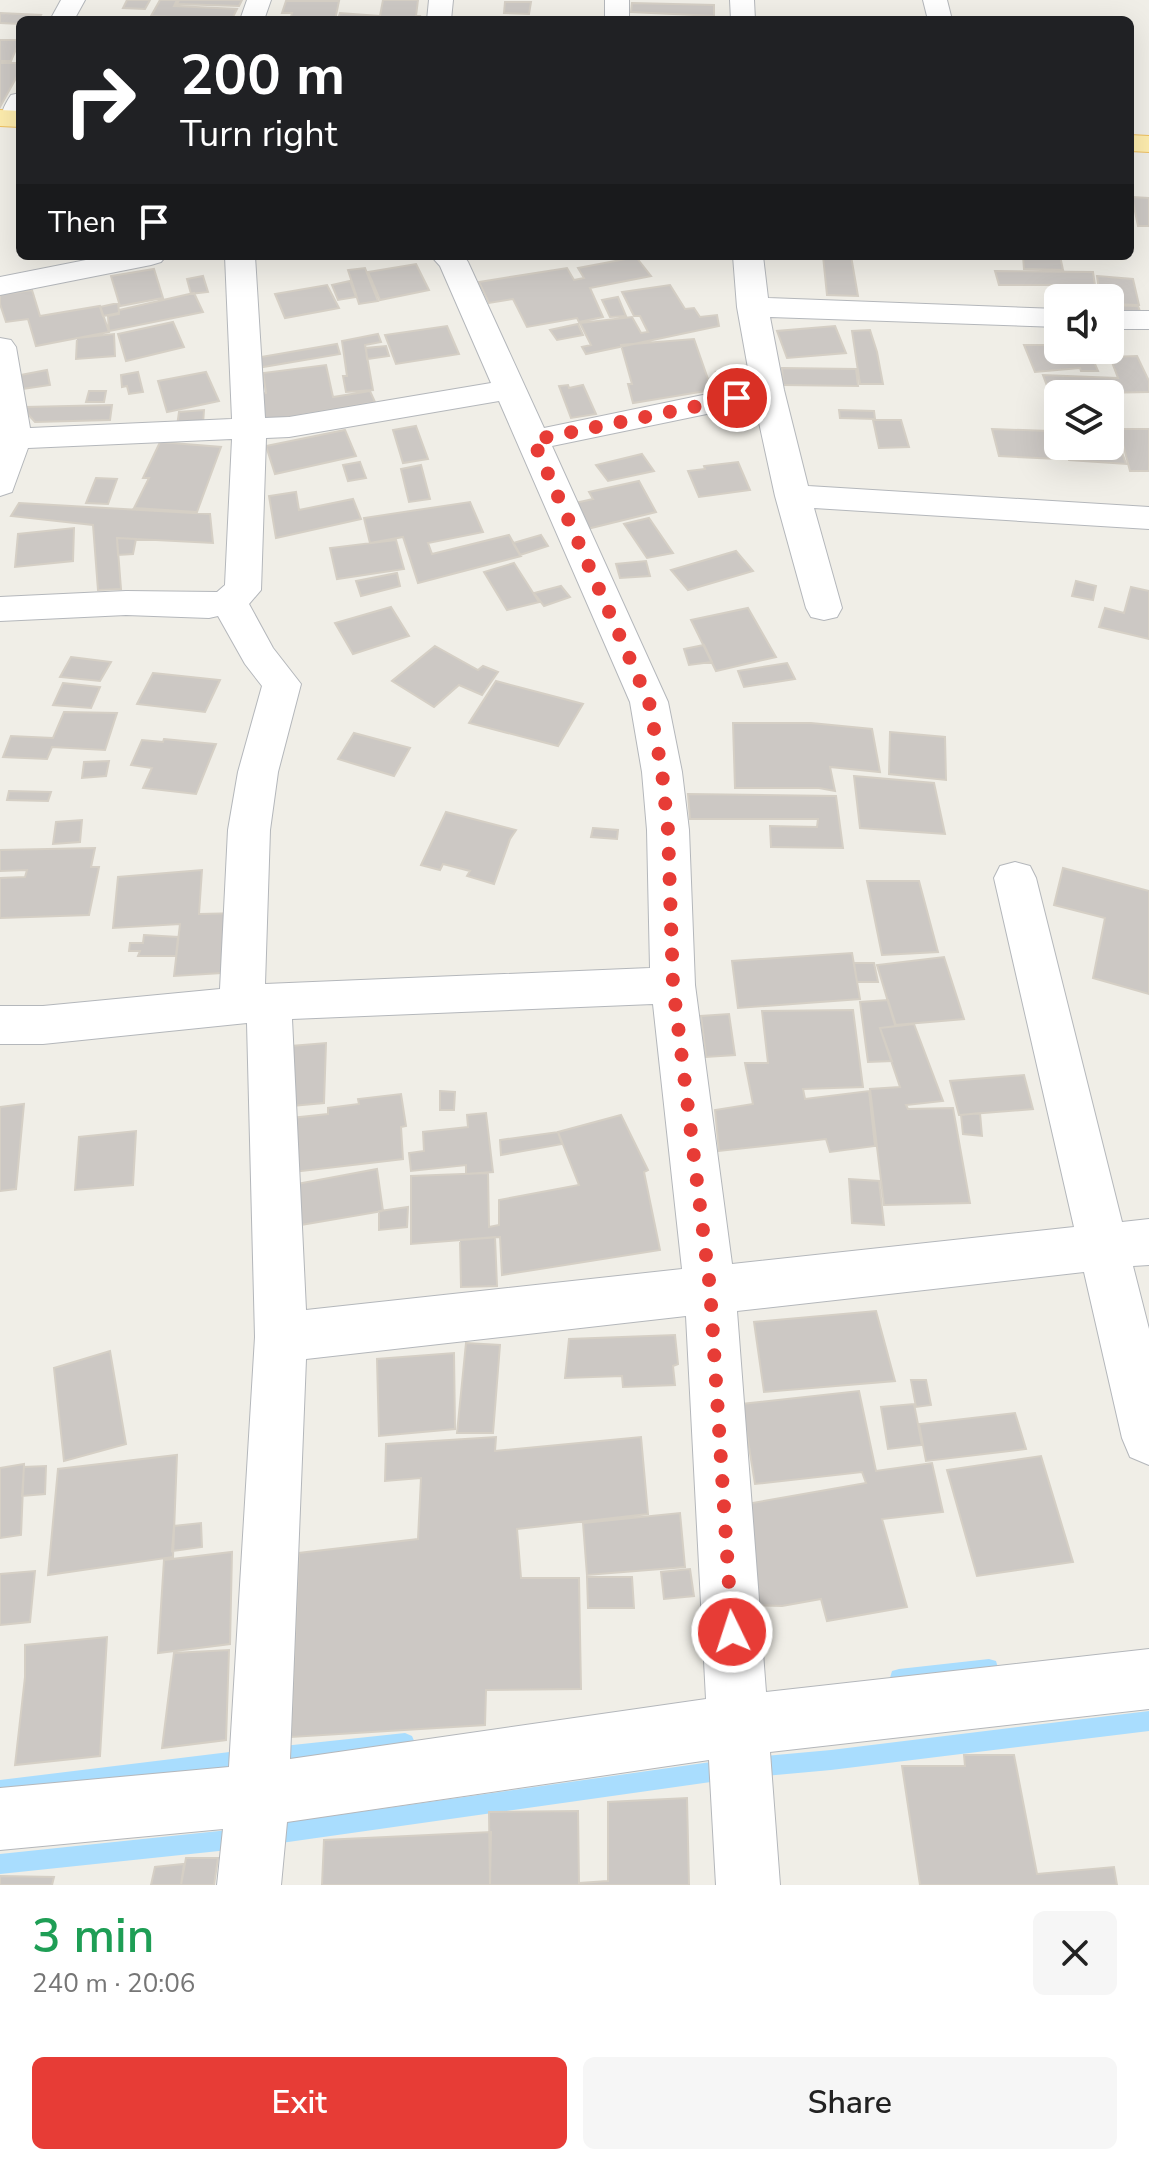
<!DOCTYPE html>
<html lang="en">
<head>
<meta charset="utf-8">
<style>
	:root { --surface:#fff; --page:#f6f6f6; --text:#222; --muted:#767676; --accent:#e73c36 }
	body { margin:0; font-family:"Nunito Sans",sans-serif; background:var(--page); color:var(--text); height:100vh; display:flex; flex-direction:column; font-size:30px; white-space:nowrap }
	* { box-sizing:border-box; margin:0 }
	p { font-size:26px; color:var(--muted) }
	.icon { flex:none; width:44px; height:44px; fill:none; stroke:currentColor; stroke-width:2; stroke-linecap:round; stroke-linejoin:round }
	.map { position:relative; height:1885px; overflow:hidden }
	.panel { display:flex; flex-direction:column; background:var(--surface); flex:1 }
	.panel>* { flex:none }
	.banner { position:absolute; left:16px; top:16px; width:1118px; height:244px; border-radius:12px; box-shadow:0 8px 32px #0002; background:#202124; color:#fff; overflow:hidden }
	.fabs { position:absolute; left:1044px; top:284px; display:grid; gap:16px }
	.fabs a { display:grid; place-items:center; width:80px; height:80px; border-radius:12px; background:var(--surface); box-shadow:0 8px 32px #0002; font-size:40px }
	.pin { position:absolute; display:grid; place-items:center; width:68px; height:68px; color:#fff; margin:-34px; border:4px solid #fff; border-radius:50%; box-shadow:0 2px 8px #0007 }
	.me { position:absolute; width:88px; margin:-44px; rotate:356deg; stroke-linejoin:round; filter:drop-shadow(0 0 6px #0008) }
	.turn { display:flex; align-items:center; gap:28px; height:168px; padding:0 32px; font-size:36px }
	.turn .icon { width:104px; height:104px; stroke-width:2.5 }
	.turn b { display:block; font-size:56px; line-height:68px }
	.then { display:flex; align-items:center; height:76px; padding:0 32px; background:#0003; gap:16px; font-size:30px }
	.round { display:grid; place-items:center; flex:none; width:84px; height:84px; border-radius:12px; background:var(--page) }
	.overview { display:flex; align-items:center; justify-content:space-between; height:136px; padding:0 32px }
	h1 { font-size:48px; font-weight:600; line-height:60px; color:#1e9e55 }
	.primary-button { display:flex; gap:16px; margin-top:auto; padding:16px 32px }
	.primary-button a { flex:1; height:92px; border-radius:12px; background:var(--accent); color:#fff; font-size:32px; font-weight:600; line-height:92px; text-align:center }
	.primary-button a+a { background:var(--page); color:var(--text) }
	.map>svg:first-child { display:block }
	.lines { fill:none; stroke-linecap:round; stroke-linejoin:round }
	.stream { fill:#a9ddfe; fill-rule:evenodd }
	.building { fill:#ccc8c4; stroke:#d5cfc5; stroke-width:2 }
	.minor-casing { stroke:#b4b7bb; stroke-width:2 }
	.major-casing { stroke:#efc160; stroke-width:2 }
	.minor { fill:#fff; fill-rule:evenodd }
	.major { fill:#feedae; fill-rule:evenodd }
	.route { stroke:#e73c36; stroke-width:14; stroke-dasharray:0 25.2 }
</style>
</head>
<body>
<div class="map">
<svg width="1149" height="1885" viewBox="0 0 1149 1885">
	<rect width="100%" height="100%" fill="#f0eee7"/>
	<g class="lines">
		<path class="stream" d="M989 1659 996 1661 998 1668 996 1675 989 1677 899 1687 892 1685 890 1678 892 1671 899 1669Z
			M1149 1711V1731L831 1770 754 1777 747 1774 744 1767 747 1760 754 1757 831 1750Z
			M405 1733 412 1736 415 1743 412 1750 405 1753 274 1767 267 1764 264 1757 267 1750 274 1747Z
			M246 1750 253 1753 256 1760 253 1767 246 1770 0 1800V1780Z
			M725 1760 732 1763 735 1770 732 1777 725 1780 267 1845 260 1842 257 1835 260 1828 267 1825Z
			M238 1829 245 1832 248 1839 245 1846 238 1849 0 1874V1854Z"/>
	</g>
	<path class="building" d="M127 0H150L145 9 123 8Z
		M160 0H177L174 6 237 9 232 19 151 16Z
		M179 0H242L239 6 177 4Z
		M383 0H418L416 16H420L419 20 338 19 340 13 380 16Z
		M286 1H339L335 20H290L292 13H282Z
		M505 2H531L529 14 504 13Z
		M632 3 714 5V16L631 12Z
		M0 13 41 15 38 20H20V24L0 23Z
		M0 40H20L11 61H0Z
		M0 63H20V71L0 107Z
		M1132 197 1149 198V226H1138Z
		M823 256H851L858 296 827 295Z
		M1023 256H1060L1063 270 1024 269Z
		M636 257 651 276 590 288 603 317 579 322 577 318 527 327 513 299 489 303 479 282 567 268 574 280 584 278 578 268Z
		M416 264 429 290 380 300 368 272Z
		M365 268 378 301 359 304 348 270Z
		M154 269 163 298 120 306 111 276Z
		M995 271 1093 272 1095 285H999Z
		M203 276 208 292 191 294 187 279Z
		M1097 276 1133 279 1139 305 1110 304V298H1100Z
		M350 281 356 297 338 300 332 285Z
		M327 285 339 308 285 318 275 294Z
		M670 285 685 309 694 308 700 317 717 315 719 326 586 354 582 347 591 345 580 323 632 317 641 333 648 332 640 316H634L622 292Z
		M32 290 40 316 100 306 109 332 36 346 28 319 6 322 0 304V295Z
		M194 293 203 312 109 331 108 316 119 314V310Z
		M618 297 626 316 610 317 602 300Z
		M118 303 119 313 103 316 100 307Z
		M1110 305 1138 306 1141 314 1110 313Z
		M173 322 184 347 126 361 118 334Z
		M578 324 583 335 557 340 550 330Z
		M447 326 459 354 396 364 385 335Z
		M835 326 846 353 787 358 777 331Z
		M870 330 877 352 883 384H860L852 331Z
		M114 334 115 356 76 359 77 338Z
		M378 334 381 342 365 345 373 390 346 392 343 376H347L342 341Z
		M694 339 708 379 718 378 716 372 731 370 736 386 633 403 628 384H632L621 345Z
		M337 344 340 354 257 368 255 358Z
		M1024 345H1058V350H1089L1098 371H1081L1080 368 1035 372Z
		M386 346 389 356 367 359 366 348Z
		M1137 356 1149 381V392L1050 394 1043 375 1118 378 1110 357Z
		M326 365 333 397 370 391 375 402 265 421 261 394 266 393 263 373Z
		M782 368 856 369 858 386 783 385Z
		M47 370 50 385 15 390V376Z
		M138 372 143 392 129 394 127 386 122 387 121 375Z
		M206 372 219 401 167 412 158 381Z
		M568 385 569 388 583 385 596 414 571 418 559 386Z
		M89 391H106L104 402H86Z
		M112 405 110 420 35 422 24 410 25 407Z
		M204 410 203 424 177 426 179 412Z
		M839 410 874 411 875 419 840 418Z
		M873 420H901L909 447 879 448Z
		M416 426 428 459 403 463 393 430Z
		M992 429 1049 431 1057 459 999 456Z
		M1119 429H1149V471H1130Z
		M345 430 356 456 275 474 266 446Z
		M1110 435H1116L1126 464 1069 460 1065 446H1110Z
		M160 442 221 447 197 512 134 508 149 478H143Z
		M642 454 654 471 608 481 596 465Z
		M360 462 366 478 348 481 343 465Z
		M738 462 750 490 699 497 688 471 705 469 704 466Z
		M421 465 430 499 409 502 401 469Z
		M96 478 117 479 108 504 86 503Z
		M639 481 656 512 587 529 571 504 593 499 589 492Z
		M296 492 299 510 353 499 361 519 276 538 269 496Z
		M470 502 483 532 428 543 432 554 509 535 521 556 418 583 403 537 370 543 364 518Z
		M19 503 210 514 213 543 117 538 121 589 98 590 93 525 11 516Z
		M649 518 673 553 647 558 624 524Z
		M74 528 73 561 15 567 18 534Z
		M541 535 548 546 520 555 513 543Z
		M117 538 136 539 133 554 118 555Z
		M396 540 404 569 337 579 330 548Z
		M736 551 753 571 688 590 671 570Z
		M646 561 650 576 620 578 616 564Z
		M514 563 539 602 507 610 484 572Z
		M397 573 400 586 361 596 356 581Z
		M1076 581 1096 586 1093 600 1072 596Z
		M561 586 570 597 544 606 534 593Z
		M1131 587 1149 591V639L1099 627 1105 608 1124 613Z
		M391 607 409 636 353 654 335 623Z
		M748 608 776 657 716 671 691 620Z
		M704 645 712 662 689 665 684 649Z
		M435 646 478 670 483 666 498 672 482 695 459 685 434 707 392 681Z
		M71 657 111 662 100 681 60 677Z
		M787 663 795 679 744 687 738 671Z
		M153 673 220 680 205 712 137 704Z
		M496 681 583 704 558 746 469 723Z
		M63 683 100 687 91 708 53 705Z
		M64 712 117 713 105 750 52 747 47 759 3 757 11 736 53 738Z
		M733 723H811L872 729 880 772 830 767 835 791 819 788H735Z
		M890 732 945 737 946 780 889 774Z
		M354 733 410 748 394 776 338 759Z
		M164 739 216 744 196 794 143 788 152 768 131 765 142 740 163 742Z
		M109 761 106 776 82 778 84 762Z
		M854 776 934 783 945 834 860 828Z
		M9 791 51 792 48 801 7 800Z
		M688 794 836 796 843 848 771 847 770 826 817 827 818 819H690Z
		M446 812 516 830 510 839 494 884 467 876 470 871 443 864 440 870 421 865Z
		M82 820 80 842 53 844 56 822Z
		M593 828 618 830 617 839 591 837Z
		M95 848 91 867H99L89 915 0 918V878L25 877 27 870 0 871V850Z
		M1063 868 1149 891V994L1093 978 1105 918 1054 905Z
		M202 870 199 914 242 913 238 972 174 976 180 924 113 928 118 877Z
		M867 881H919L938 952 882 955Z
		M144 935 178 937 176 956H138L140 951H129L130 943H143Z
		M852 953 860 999 738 1008 732 961Z
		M944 957 964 1019 895 1025 877 965Z
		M854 963H874L878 982H857Z
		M888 1000 896 1026 880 1028 892 1061 868 1062 860 1002Z
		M853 1010 863 1087 803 1089 805 1099 869 1091 875 1146 830 1152 826 1139 719 1151 715 1110 753 1104 745 1063H768L762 1011Z
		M729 1014 735 1055 706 1057 701 1016Z
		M914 1024 943 1101 906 1105 908 1109 953 1108 970 1203 884 1205 870 1089 900 1087 880 1028Z
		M326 1043 324 1103 281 1107 279 1047Z
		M1024 1075 1033 1109 959 1115 950 1081Z
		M440 1091 455 1092 454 1110H440Z
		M401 1094 406 1126 401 1127 403 1159 285 1173 282 1119 328 1114V1108L359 1104 358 1099Z
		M24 1104 16 1189 0 1191V1107Z
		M486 1113 493 1172 466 1174V1165L411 1171 409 1153 424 1151 423 1132 468 1127 467 1115Z
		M980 1113 982 1136 963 1134 961 1115Z
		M621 1115 648 1170 644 1172 660 1250 502 1275 500 1237 411 1244V1176L488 1173 489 1227 499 1225V1200L579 1185 558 1132Z
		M136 1131 133 1185 75 1190 79 1137Z
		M558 1132 562 1144 501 1155 500 1140Z
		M377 1169 383 1211 289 1227 286 1186Z
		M849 1179 879 1181 884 1225 852 1223Z
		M408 1207 407 1227 379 1230V1211Z
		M495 1237 497 1286 461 1287 460 1240Z
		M876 1311 895 1381 764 1392 754 1322Z
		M675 1335 678 1364 673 1366 675 1385 623 1387 622 1376 565 1378 569 1339Z
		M466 1343 500 1345 493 1433H457Z
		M110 1351 126 1444 64 1461 54 1368Z
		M454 1353 455 1429 379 1436 377 1359Z
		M911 1380H926L931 1405 916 1407Z
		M859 1391 876 1471 932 1463 943 1512 882 1519 907 1607 827 1621 821 1599 782 1606 750 1605 741 1505 866 1483 862 1472 755 1484 742 1404Z
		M914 1404 922 1445 888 1449 881 1407Z
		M1015 1413 1026 1449 926 1461 919 1424Z
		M496 1437 495 1451 641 1437 648 1514 517 1529 521 1578H579L581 1689 486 1690 485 1725 291 1737 299 1553 418 1539 421 1478 385 1481 386 1444Z
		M177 1455 173 1557 48 1575 58 1469Z
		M1041 1456 1073 1562 977 1576 947 1470Z
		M24 1464 21 1535 0 1538V1468Z
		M46 1466 45 1494 22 1496 24 1467Z
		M680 1513 685 1567 587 1575 583 1523Z
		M201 1523 202 1547 172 1551 174 1526Z
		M232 1552 230 1644 158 1653 164 1560Z
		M690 1569 694 1596 664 1599 661 1572Z
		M35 1571 30 1622 0 1625V1574Z
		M587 1577H632L634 1608H588Z
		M107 1637 100 1756 15 1765 25 1677V1645Z
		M229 1650 226 1740 162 1748 174 1653Z
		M964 1755H1014L1037 1874 1114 1867 1117 1885H920L902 1766H965Z
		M687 1798 689 1885H490L489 1812 578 1811 579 1883 608 1881V1802Z
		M491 1832 490 1885H322L324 1840Z
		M186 1858H218L214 1885H181Z
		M184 1864 181 1885H151L155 1867Z
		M0 1876 54 1877 52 1885H0Z"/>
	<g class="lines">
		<g class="minor-casing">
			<path id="minor" d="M61 0H85L74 20H50Z
				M247 0H271L264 20H240Z
				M429 0H453L451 20H427Z
				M605 0H629V20H605Z
				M730 0H754L755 20H731Z
				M923 0H947L952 20H928Z
				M20 93V124H2C0 113 5 104 11 95Z
				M106 256H166L161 262 151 265 0 295V277Z
				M225 256H255L265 418 289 417 491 383 440 266 431 256H464L468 262 544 428 751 385 737 307 733 256H763L768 298 1058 309V327L770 317 784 390 808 486 1149 507V529L814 508 842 608 837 617 824 620 811 617 806 608 775 496 755 404 552 446 668 702 682 772 689 830 695 985 732 1264 1074 1227 994 878 1000 866 1015 862 1030 866 1036 878 1122 1222 1149 1219V1265L1133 1266 1149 1329V1465L1130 1457 1122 1438 1084 1272 737 1311 766 1692 1149 1649V1709L770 1752 780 1885H716L709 1760 287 1822 281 1885H217L223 1829 0 1850V1788L229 1767 255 1337 247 1023 43 1044H0V1006H43L220 989 228 830 238 772 262 686 245 664 218 616 209 618 126 615 0 621V597L126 591 217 592 225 585 232 439 28 448 12 492 0 496V338L11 340 16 347 30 428 232 419ZM499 401 630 702 642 772 647 830 650 968 265 984 270 830 278 772 301 684 273 648 249 604 261 590 266 438 289 437ZM653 1004 682 1269 306 1310 292 1019ZM686 1316 706 1699 290 1759 306 1359Z
				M1110 311H1149V329H1110Z"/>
		</g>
		<g class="major-casing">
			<path id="major" d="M0 110 20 111V127L0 126Z
				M1130 135 1149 136V152L1130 151Z"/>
		</g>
		<use href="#minor" class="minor"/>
		<use href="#major" class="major"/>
	</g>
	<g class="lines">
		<path class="route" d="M732 1632 710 1288 673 985 668 830 662 772 649 702 533 440 737 398"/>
	</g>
</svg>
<div class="fabs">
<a><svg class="icon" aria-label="sound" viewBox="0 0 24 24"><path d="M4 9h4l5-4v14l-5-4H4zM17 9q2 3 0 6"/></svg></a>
<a><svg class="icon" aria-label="layers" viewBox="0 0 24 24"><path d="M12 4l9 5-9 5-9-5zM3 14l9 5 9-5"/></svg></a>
</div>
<div class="pin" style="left:737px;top:398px;background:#d93025"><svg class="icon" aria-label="arrive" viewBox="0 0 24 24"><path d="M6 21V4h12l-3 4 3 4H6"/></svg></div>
<svg class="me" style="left:732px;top:1632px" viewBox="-20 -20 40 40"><circle r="17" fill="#e73c36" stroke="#fff" stroke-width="3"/><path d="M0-11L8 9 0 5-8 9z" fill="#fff"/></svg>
<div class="banner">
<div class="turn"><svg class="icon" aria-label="right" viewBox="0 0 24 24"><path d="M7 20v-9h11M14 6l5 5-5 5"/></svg><div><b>200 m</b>Turn right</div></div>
<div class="then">Then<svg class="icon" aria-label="arrive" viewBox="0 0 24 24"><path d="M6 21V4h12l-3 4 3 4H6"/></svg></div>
</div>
</div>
<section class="panel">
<div class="overview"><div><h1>3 min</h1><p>240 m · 20:06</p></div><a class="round"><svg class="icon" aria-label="close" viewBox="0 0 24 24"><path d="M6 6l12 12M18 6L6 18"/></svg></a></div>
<div class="primary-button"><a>Exit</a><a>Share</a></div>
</section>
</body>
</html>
